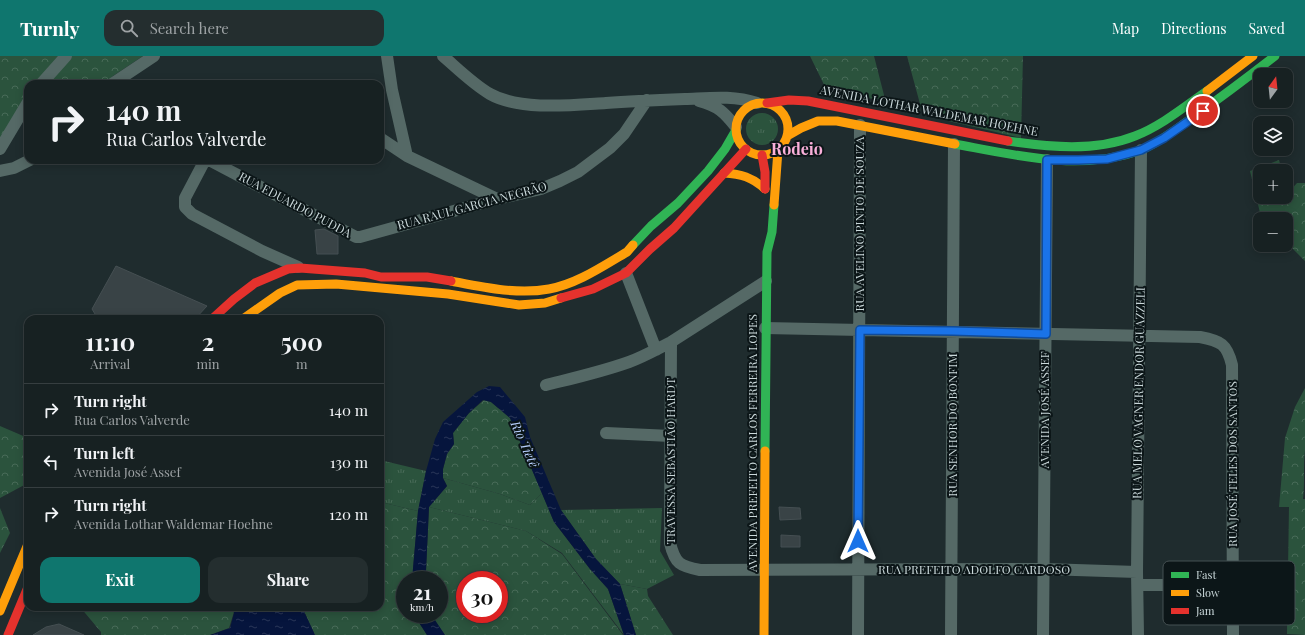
<!DOCTYPE html>
<html lang="en">
<head>
<meta charset="utf-8">
<style>
	:root { --surface:#172122; --page:#242e2f; --text:#f1f3f6; --muted:#9ea3a5; --line:#363e40; --accent:#0f766e }
	body { margin:0; font-family:"Playfair Display",serif; background:var(--page); color:var(--text); height:100vh; display:flex; flex-direction:column; font-size:15px; white-space:nowrap }
	* { box-sizing:border-box; margin:0 }
	p { font-size:13px; color:var(--muted) }
	.icon { flex:none; width:22px; height:22px; fill:none; stroke:currentColor; stroke-width:2; stroke-linecap:round; stroke-linejoin:round }
	.map { position:relative; flex:1; overflow:hidden }
	.details { position:absolute; left:24px; top:259px; width:360px; height:296px; display:flex; flex-direction:column; background:var(--surface); border-radius:12px; box-shadow:0 2px 10px #0003,0 0 0 1px var(--line) }
	.details>* { flex:none }
	.hud { position:absolute; left:24px; top:24px; width:360px; height:84px; border-radius:12px; box-shadow:0 2px 10px #0003,0 0 0 1px var(--line); background:#172122; color:var(--text); overflow:hidden }
	.needle { width:26px; rotate:15deg }
	.tools { position:absolute; left:1253px; top:12px; display:grid; gap:8px }
	.tools a { display:grid; place-items:center; width:40px; height:40px; border-radius:8px; background:var(--surface); box-shadow:0 2px 10px #0003,0 0 0 1px var(--line); font-size:20px }
	.speed { position:absolute; left:396px; top:515px; display:flex; gap:8px; font-size:20px; font-weight:700; text-align:center }
	.speed>* { display:grid; place-content:center; width:52px; height:52px; border-radius:50%; background:var(--surface); box-shadow:0 2px 10px #0003,0 0 0 1px var(--line); line-height:1 }
	.speed small { font-size:10px; font-weight:400 }
	.speed .limit { border:6px solid #d22; background:#fff; color:#111 }
	.pin { position:absolute; display:grid; place-items:center; width:34px; height:34px; color:#fff; margin:-17px; border:2px solid #fff; border-radius:50%; box-shadow:0 1px 4px #0007 }
	.me { position:absolute; width:44px; margin:-22px; rotate:0deg; stroke-linejoin:round; filter:drop-shadow(0 0 3px #0008) }
	.turn { display:flex; align-items:center; gap:14px; height:84px; padding:0 16px; font-size:18px }
	.turn .icon { width:52px; height:52px; stroke-width:2.5 }
	.turn b { display:block; font-size:28px; line-height:34px }
	.eta { display:flex; justify-content:space-evenly; align-items:center; height:68px; text-align:center }
	.eta b { font-size:24px; font-weight:700; line-height:28px }
	.primary-button { display:flex; gap:8px; margin-top:auto; padding:8px 16px }
	.primary-button a { flex:1; height:46px; border-radius:12px; background:var(--accent); color:#fff; font-size:16px; font-weight:700; line-height:46px; text-align:center }
	.primary-button a+a { background:var(--page); color:var(--text) }
	ul { padding:0; list-style:none }
	li { display:flex; align-items:center; gap:12px; height:52px; padding:0 16px; border-top:1px solid var(--line) }
	li div { flex:1 }
	li b { display:block; font-size:15px }
	li em { font-style:normal }
	header { display:flex; align-items:center; gap:24px; box-sizing:border-box; height:56px; padding:0 20px; background:var(--accent); color:#fff }
	header strong { font-size:19px }
	nav { display:flex; gap:22px; margin-inline-start:auto; font-size:14px }
	.search { width:280px; height:36px; background:var(--page); display:flex; align-items:center; gap:10px; box-sizing:border-box; padding:0 14px; border-radius:12px; color:var(--muted); font-size:15px }
	.map>svg:first-child { display:block }
	.grass { fill:url(#grass-tufts) }
	.forest { fill:url(#forest-crowns); fill-rule:evenodd }
	.water { fill:url(#water-ripples) }
	.building { fill:#394346; stroke:#454f52 }
	.lines { fill:none; stroke-linecap:round; stroke-linejoin:round }
	.street { stroke:#556966; stroke-width:12 }
	.fast { stroke:#30b455; stroke-width:9 }
	.slow { stroke:#ff9f0a; stroke-width:9 }
	.jam { stroke:#e5322d; stroke-width:9 }
	.route-casing { stroke:#114b97; stroke-width:10 }
	.route { stroke:#1a73e8; stroke-width:7 }
	.labels { text-anchor:middle; stroke-width:4; stroke-linejoin:round; paint-order:stroke }
	.street-label { font-size:12px; fill:#cbd9db; stroke:#0c1618 }
	.water-label { font-size:13px; font-style:italic; fill:#b3cbf9; stroke:#0c1618 }
	.district-label { font-size:16px; font-weight:bold; fill:#fab0da; stroke:#0c1618 }
	.key { fill:#0c1618; stroke:#455052; stroke-width:1 }
	.key-label { font-size:11px; fill:#cbd9db }
</style>
</head>
<body>
<header>
<strong>Turnly</strong>
<div class="search"><svg class="icon" aria-label="search" viewBox="0 0 24 24"><circle cx="10" cy="10" r="6"/><path d="M15 15l6 6"/></svg>Search here</div>
<nav><a>Map</a><a>Directions</a><a>Saved</a></nav>
</header>
<div class="map">
<svg width="1305" height="579" viewBox="0 0 1305 579">
	<defs>
		<pattern id="grass-tufts" width="24" height="20" patternUnits="userSpaceOnUse"><rect width="24" height="20" fill="#2b533d"/><path d="M3 7l-1-3M5 7V3M7 7l1-3M15 17l-1-3M17 17v-4M19 17l1-3" fill="none" stroke="#486b58"/></pattern>
		<pattern id="forest-crowns" width="20" height="18" patternUnits="userSpaceOnUse"><rect width="20" height="18" fill="#2b533d"/><path d="M2 6a3 3 0 1 1 6 0M12 15a3 3 0 1 1 6 0" fill="none" stroke="#486b58"/></pattern>
		<pattern id="water-ripples" width="26" height="14" patternUnits="userSpaceOnUse"><rect width="26" height="14" fill="#06153d"/><path d="M2 4q2-2 4 0t4 0M15 11q2-2 4 0t4 0" fill="none" stroke="#293658"/></pattern>
	</defs>
	<rect width="100%" height="100%" fill="#1f2c2e"/>
	<path class="grass" d="M746 73a16 16 0 1 1 32 0a16 16 0 1 1-32 0Z
		M380 404 426 415 418 455 380 446Z
		M443 422 500 438 530 449 542 437 554 466 590 513 608 533 624 579 562 497 526 475 429 451 447 430Z
		M662 452 660 495 674 519 647 533 620 528 596 503 561 454Z"/>
	<path class="forest" d="M0 0H143L113 20 105 28H28V40L0 86Z
		M810 0H874L885 43 830 41Z
		M907 0H1023L1021 82 923 59Z
		M1279 104 1282 115H1260V141H1286V129L1289 136 1297 127H1305V205L1286 186V163H1263L1261 161 1250 115Z
		M1305 332V394C1303 410 1305 427 1303 443H1305V579L1287 578 1289 451H1279L1285 382 1295 351Z
		M484 344 491 346 510 362 542 437 530 449 500 438 443 422V413L447 398 454 388 453 377 469 357Z
		M0 370 28 382V427L0 442Z
		M380 446 418 455 412 524H405V558H415L416 562 427 579H315L302 551H380Z
		M429 451 526 475 562 498 623 579H445L431 560V558H439V524H427L426 515ZM465 524H499V558H465Z
		M0 452 10 477 0 497Z
		M620 528 647 533 648 540 673 579H636Z
		M80 551H130L133 553 136 551H232L234 556 229 572 210 579H101V576Z"/>
	<path class="water" d="M489 330 500 331 525 361 530 381 561 454 596 503 620 528 636 579H624L608 533 590 513 554 466 510 362 491 346 483 344 469 357 453 377 454 388 447 398 443 413V422L447 430 429 451 426 515 427 524H412L418 455 426 415 435 383 443 366 477 336Z
		M232 551H302L315 579H210L230 572 234 557Z
		M416 558H431L445 579H427L416 562Z"/>
	<path class="building" d="M324 173 338 180V198H317L315 174Z
		M116 210 207 250 195 263H98L92 253Z
		M779 451 800 452 801 463 780 464Z
		M781 479 800 480V491H781Z
		M59 568 84 579H33L46 571Z"/>
	<g class="lines">
		<path class="street" d="M387 0 392 34 407 100
			M443 0C458 13 473 28 490 38 520 55 573 49 606 47 633 45 659 44 685 43 710 42 733 39 757 47
			M41 28 66 0
			M112 28 154 0
			M699 45C718 50 724 56 736 71
			M380 82 407 100 497 143
			M0 93 28 46
			M205 104 185 142V151L192 158 262 195 298 211
			M209 104 356 181H360L497 143 541 133 560 125 578 116 610 92 624 78 647 44
			M0 115 14 112 30 104
			M626 217 656 294
			M765 272 1200 281C1221 285 1227 288 1232 309L1233 579
			M671 286 670 487C675 508 680 510 700 514L1045 513 1137 516
			M546 329C574 322 601 316 629 306 643 301 657 293 671 286L766 225
			M606 377 671 380
			M1138 529H1233
			M858 579 860 69
			M951 579 954 88
			M1043 579 1047 104
			M1138 579 1137 516 1141 94"/>
		<path class="fast" d="M1008 85C1049 91 1095 96 1135 80 1161 70 1184 51 1207 35
			M955 88C1014 99 1081 116 1141 94 1159 87 1176 73 1192 62 1220 42 1248 21 1275 0
			M633 189 651 170 678 147 708 115 725 93 736 74
			M765 395 767 196 772 176 774 149"/>
		<path class="slow" d="M1207 35 1253 0
			M736 73a26 26 0 1 1 52 0a26 26 0 1 1-52 0Z
			M787 80 801 72 818 65H837L955 88
			M724 117C741 118 752 121 765 133
			M774 149 778 94
			M451 225C482 231 517 239 549 233 577 228 603 210 627 196L633 189
			M243 263 280 237 297 229 336 228 448 238 519 249 545 247 561 242
			M0 555 28 488
			M764 579 765 395"/>
		<path class="jam" d="M767 47 789 44 808 45 1008 85
			M762 99 765 116V133
			M561 242 593 233 626 217 650 193 674 172 746 93
			M212 263 234 243 255 227 288 213 300 212 365 217 381 221H427L451 225
			M8 579 28 531"/>
	</g>
	<g class="lines">
		<g class="route-casing">
			<path id="route" d="M858 485 860 274 953 275 1046 278 1047 104H1078L1107 103 1141 94 1164 82 1203 55"/>
		</g>
		<use href="#route" class="route"/>
	</g>
	<g class="labels">
		<g class="street-label">
			<text transform="translate(929 55) rotate(11)" y="4">AVENIDA LOTHAR WALDEMAR HOEHNE</text>
			<text transform="translate(295 149) rotate(28)" y="4">RUA EDUARDO PUDDA</text>
			<text transform="translate(472 150) rotate(-15)" y="4">RUA RAUL GARCIA NEGRÃO</text>
			<text transform="translate(860 168) rotate(-90)" y="4">RUA AVELINO PINTO DE SOUZA</text>
			<text transform="translate(1139 337) rotate(-89)" y="4">RUA MELO VAGNER ENDOR GUAZZELI</text>
			<text transform="translate(1045 354) rotate(-90)" y="4">AVENIDA JOSÉ ASSEF</text>
			<text transform="translate(953 369) rotate(-90)" y="4">RUA SENHOR DO BONFIM</text>
			<text transform="translate(753 387) rotate(-90)" y="4">AVENIDA PREFEITO CARLOS FERREIRA LOPES</text>
			<text transform="translate(671 405) rotate(-90)" y="4">TRAVESSA SEBASTIÃO HARDT</text>
			<text transform="translate(1233 408) rotate(-90)" y="4">RUA JOSÉ TELES DOS SANTOS</text>
			<text x="974" y="518">RUA PREFEITO ADOLFO CARDOSO</text>
		</g>
		<g class="water-label">
			<text transform="translate(525 388) rotate(66)" y="5">Rio Tietê</text>
		</g>
		<g class="district-label">
			<text x="797" y="99">Rodeio</text>
		</g>
	</g>
	<rect x="1163" y="505" width="132" height="64" rx="6" class="key"/>
	<rect x="1171" y="516" width="18" height="6" fill="#30b455"/>
	<rect x="1171" y="534" width="18" height="6" fill="#ff9f0a"/>
	<rect x="1171" y="552" width="18" height="6" fill="#e5322d"/>
	<g class="key-label">
		<text x="1196" y="523">Fast</text>
		<text x="1196" y="541">Slow</text>
		<text x="1196" y="559">Jam</text>
	</g>
</svg>
<div class="tools">
<a><svg class="needle" viewBox="-14 -14 28 28"><path d="M0-13l5 13h-10z" fill="#e53935"/><path d="M0 13l5-13h-10z" fill="#9ea3a5"/></svg></a>
<a><svg class="icon" aria-label="layers" viewBox="0 0 24 24"><path d="M12 4l9 5-9 5-9-5zM3 14l9 5 9-5"/></svg></a>
<a>+</a>
<a>−</a>
</div>
<div class="speed"><div>21<small>km/h</small></div><div class="limit">30</div></div>
<div class="pin" style="left:1203px;top:55px;background:#d93025"><svg class="icon" aria-label="arrive" viewBox="0 0 24 24"><path d="M6 21V4h12l-3 4 3 4H6"/></svg></div>
<svg class="me" style="left:858px;top:485px" viewBox="-20 -20 40 40"><path d="M0-17L14 15 0 8-14 15z" fill="#1a73e8" stroke="#fff" stroke-width="4"/></svg>
<div class="hud">
<div class="turn"><svg class="icon" aria-label="right" viewBox="0 0 24 24"><path d="M7 20v-9h11M14 6l5 5-5 5"/></svg><div><b>140 m</b>Rua Carlos Valverde</div></div>
</div>
<section class="details">
<div class="eta">
<div><b>11:10</b><p>Arrival</p></div>
<div><b>2</b><p>min</p></div>
<div><b>500</b><p>m</p></div>
</div>
<ul>
<li><svg class="icon" aria-label="right" viewBox="0 0 24 24"><path d="M7 20v-9h11M14 6l5 5-5 5"/></svg><div><b>Turn right</b><p>Rua Carlos Valverde</p></div><em>140 m</em></li>
<li><svg class="icon" aria-label="left" viewBox="0 0 24 24"><path d="M17 20v-9H6M10 6l-5 5 5 5"/></svg><div><b>Turn left</b><p>Avenida José Assef</p></div><em>130 m</em></li>
<li><svg class="icon" aria-label="right" viewBox="0 0 24 24"><path d="M7 20v-9h11M14 6l5 5-5 5"/></svg><div><b>Turn right</b><p>Avenida Lothar Waldemar Hoehne</p></div><em>120 m</em></li>
</ul>
<div class="primary-button"><a>Exit</a><a>Share</a></div>
</section>
</div>
</body>
</html>
